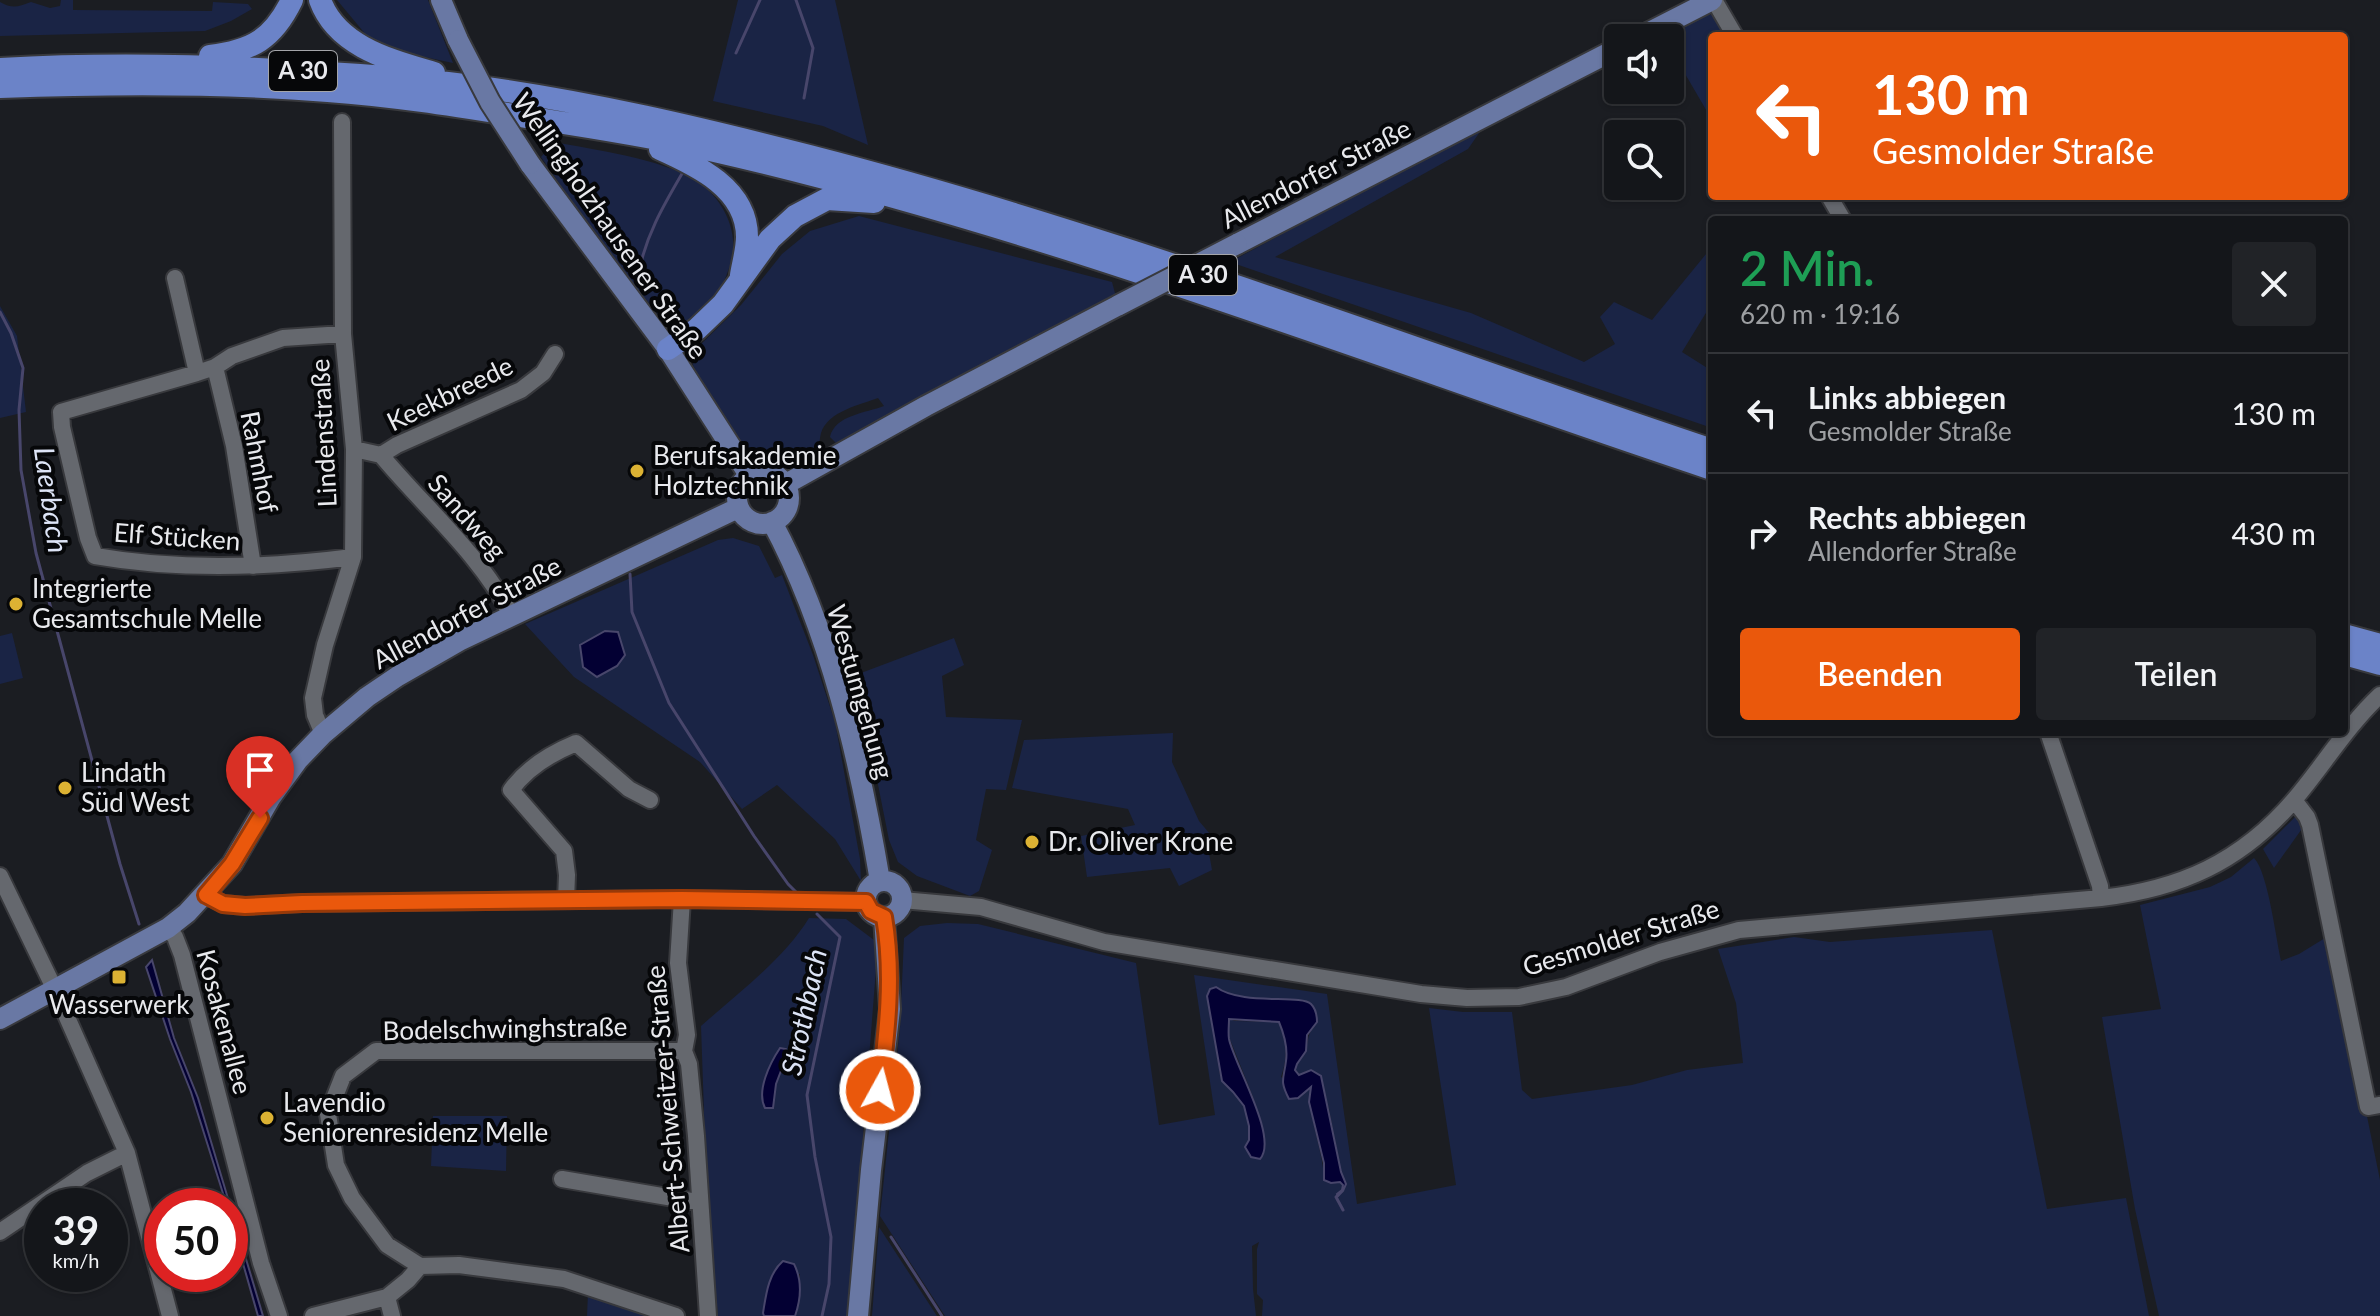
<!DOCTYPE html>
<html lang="de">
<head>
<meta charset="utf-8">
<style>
	:root { --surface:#14161a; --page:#212327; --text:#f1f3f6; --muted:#9d9fa2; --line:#333539; --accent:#ea580c }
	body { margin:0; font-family:Lato,sans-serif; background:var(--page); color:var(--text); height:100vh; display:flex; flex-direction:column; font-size:30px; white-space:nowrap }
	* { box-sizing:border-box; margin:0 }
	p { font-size:26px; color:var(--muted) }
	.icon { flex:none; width:44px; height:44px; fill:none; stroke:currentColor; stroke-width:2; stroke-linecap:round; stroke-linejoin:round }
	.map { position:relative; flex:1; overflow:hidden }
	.sheet { position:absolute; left:1708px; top:216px; width:640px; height:520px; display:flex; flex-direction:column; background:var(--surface); border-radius:8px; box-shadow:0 2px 6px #0004,0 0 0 2px var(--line) }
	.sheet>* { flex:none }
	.guide { position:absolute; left:1708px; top:32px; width:640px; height:168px; border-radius:8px; box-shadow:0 2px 6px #0004,0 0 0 2px var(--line); background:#ea580c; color:#fff; overflow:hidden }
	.buttons { position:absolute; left:1604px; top:24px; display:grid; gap:16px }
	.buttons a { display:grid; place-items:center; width:80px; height:80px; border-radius:8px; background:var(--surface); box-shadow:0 2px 6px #0004,0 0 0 2px var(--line); font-size:40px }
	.speed { position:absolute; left:24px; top:1188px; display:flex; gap:16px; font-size:40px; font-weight:700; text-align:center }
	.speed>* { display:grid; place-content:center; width:104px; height:104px; border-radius:50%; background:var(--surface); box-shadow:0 2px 6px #0004,0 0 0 2px var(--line); line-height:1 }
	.speed small { font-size:20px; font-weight:400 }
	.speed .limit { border:12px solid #d22; background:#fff; color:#111 }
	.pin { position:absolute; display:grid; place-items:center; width:68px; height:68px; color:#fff; margin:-82px -34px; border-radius:50% 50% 50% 0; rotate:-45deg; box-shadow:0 0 8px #0007 }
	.pin .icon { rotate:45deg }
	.me { position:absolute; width:88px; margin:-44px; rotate:7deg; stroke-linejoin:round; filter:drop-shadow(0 0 6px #0008) }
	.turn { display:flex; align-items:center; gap:28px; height:168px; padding:0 32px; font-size:36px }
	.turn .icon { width:104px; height:104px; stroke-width:2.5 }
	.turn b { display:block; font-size:56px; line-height:68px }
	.round { display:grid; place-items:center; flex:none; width:84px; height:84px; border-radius:8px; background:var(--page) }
	.summary { display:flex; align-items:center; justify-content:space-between; height:136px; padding:0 32px }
	h1 { font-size:48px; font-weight:600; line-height:60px; color:#1e9e55 }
	.cta { display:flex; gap:16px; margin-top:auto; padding:16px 32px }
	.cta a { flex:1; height:92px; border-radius:8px; background:var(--accent); color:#fff; font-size:32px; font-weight:600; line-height:92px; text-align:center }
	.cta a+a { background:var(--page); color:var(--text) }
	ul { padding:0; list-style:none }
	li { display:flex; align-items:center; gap:24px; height:120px; padding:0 32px; border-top:2px solid var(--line) }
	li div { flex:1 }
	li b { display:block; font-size:30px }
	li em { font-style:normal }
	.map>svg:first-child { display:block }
	.green { fill:#1a2445; fill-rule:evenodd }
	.water { fill:#030033; stroke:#48466b; stroke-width:2 }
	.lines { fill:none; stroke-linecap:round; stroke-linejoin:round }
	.stream { stroke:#48466b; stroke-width:3 }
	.minor-casing { stroke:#38393d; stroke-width:20 }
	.major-casing { stroke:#38393d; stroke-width:24 }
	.highway-casing { stroke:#38393d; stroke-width:26 }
	.minor { stroke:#65686e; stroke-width:16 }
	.major { stroke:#6978a4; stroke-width:20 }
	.highway { stroke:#6b83c8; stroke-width:22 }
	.major-bridge-casing { stroke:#38393d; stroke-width:24; stroke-linecap:butt }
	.major-bridge { stroke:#6978a4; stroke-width:20 }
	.route-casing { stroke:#983908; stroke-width:20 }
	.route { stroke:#ea580c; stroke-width:14 }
	.poi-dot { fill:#dcb233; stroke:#060709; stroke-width:3 }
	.labels { text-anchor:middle; stroke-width:8; stroke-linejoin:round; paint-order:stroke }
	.shield { fill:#060709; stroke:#a4a5a9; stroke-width:2 }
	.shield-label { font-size:24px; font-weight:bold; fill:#e8e9ed }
	.street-label { font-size:26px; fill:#e8e9ed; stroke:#060709 }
	.poi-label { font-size:26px; fill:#e8e9ed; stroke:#060709; text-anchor:start }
	.water-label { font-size:28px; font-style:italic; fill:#dde4f6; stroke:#060709 }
</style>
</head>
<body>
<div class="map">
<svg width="2380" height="1316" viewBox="0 0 2380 1316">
	<rect width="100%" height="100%" fill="#1b1d22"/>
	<path class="green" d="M61 0H73V10L212 11 213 2 248 4 252 9 231 21 205 31 0 36V2C12 9 18 7 31 2L50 8 60 6Z
		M337 0H428L453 63 401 52 367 36Z
		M738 0H835L868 145 823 126 713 101Z
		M1705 12 1720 19 1730 36H1712V120L1670 48V38H1664L1662 35Z
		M1484 126 1468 149 1275 257 1471 313 1584 362 1615 344 1600 317 1614 302 1652 320 1711 248 1712 303 1682 352 1712 371V428L1230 262Z
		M554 142C595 150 659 158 695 180 718 194 736 223 733 251 731 276 700 340 667 322 661 319 655 310 650 304 610 262 575 205 541 157Z
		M859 216 1112 282 1116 297 838 445 830 437C835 415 866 413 884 406L878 398C860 405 828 411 821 433 819 440 820 446 818 453 786 467 777 460 746 451L704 387 693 365 695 350 741 305 782 254 810 231Z
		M0 306 17 336 26 412 0 418Z
		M733 538 759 546 775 578 782 575 813 655 835 722 860 859 861 881 835 839 777 785 742 809 700 762 574 677 525 624 718 540Z
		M12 633 23 678 0 684V636Z
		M954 638 964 665 942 676 946 717 1022 720 1006 790 986 789 976 840 992 850 979 891 970 896 917 876 898 862 889 840 865 719 853 676Z
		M1173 733 1172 762 1199 821 1221 847 1209 853 1212 870 1179 886 1170 868 1087 877 1081 836 1135 825 1128 809 1012 788 1024 740Z
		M2295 817 2306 823 2274 868 2263 849Z
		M2254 858C2268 872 2276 939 2281 961L2299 954 2330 935 2380 1180V1316H2159L2135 1209 2102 1017 2161 1009 2140 905 2210 887 2231 877Z
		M809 918 846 919 878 943 849 1316H795L800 1299V1274L770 1281 763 1313 764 1316H718L707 1199 701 1026C738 993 783 960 809 918Z
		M947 923 978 924 1136 963 1159 1125 1215 1115 1194 975 1327 994 1357 1204 1456 1185 1429 1008 1463 1012H1512L1522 1090 1532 1099 1632 1085 1687 1070 1743 1063 1736 1003 1718 949 1794 937 1830 942 1992 930 2047 1209 2126 1198 2149 1316H1262L1263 1300 1257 1294V1249L1259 1242 1252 1246 1253 1289 1256 1316H945L880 1216 900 1028 904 938 920 926ZM1216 987C1237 1003 1274 1002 1300 1000L1314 1027C1306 1036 1309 1042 1305 1052 1302 1059 1297 1062 1295 1070L1299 1075 1307 1071 1322 1088 1329 1109 1341 1172 1346 1184 1343 1191V1185L1339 1182 1324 1180C1324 1151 1305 1110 1312 1086H1309L1305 1092 1281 1077C1288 1057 1287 1042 1279 1022L1235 1021 1229 1019V1037L1253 1097 1265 1142 1249 1140V1126L1244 1106 1233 1092 1222 1081 1219 1071V1058L1207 996Z
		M433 1116H507L506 1171 431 1166Z
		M879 1227 937 1316H872Z
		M588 1293 652 1316H587Z"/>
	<path class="water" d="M605 631 618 632 625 655 617 666 597 677 583 667 580 645Z
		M152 960 174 1038 198 1098 263 1316H258L230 1218V1206H227L191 1092 170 1039 146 967Z
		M1216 987C1242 1006 1300 994 1311 1004 1316 1009 1317 1016 1317 1022L1307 1035 1306 1051 1297 1064 1295 1070 1299 1075 1311 1070 1321 1076 1341 1172 1346 1184 1343 1191 1338 1196 1337 1194 1342 1190 1343 1185 1340 1182 1331 1183 1324 1180V1163L1309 1102 1311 1087 1298 1098 1289 1099C1279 1080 1284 1079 1286 1061 1288 1047 1284 1034 1279 1022L1229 1019C1229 1026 1228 1033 1229 1039 1234 1064 1279 1138 1260 1159L1251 1157 1245 1147 1249 1140V1126L1244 1106 1233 1092 1222 1081 1207 996 1210 989Z
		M780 1048 786 1049 787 1055 776 1084 773 1108H765C756 1091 770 1063 780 1048Z
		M783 1261 794 1264C802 1280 801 1299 795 1316H764L763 1313C766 1295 768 1274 783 1261Z"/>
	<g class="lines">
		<path class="stream" d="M796 0 813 48 804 98
			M736 53 760 0
			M638 276C645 237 663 206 683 172
			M0 312 11 333 23 368 19 410 21 470 36 553 120 864 139 924
			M630 574 632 612 669 703 754 836 788 884 799 895
			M817 914 840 937 807 1095 815 1157 831 1237 829 1284 822 1316
			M1338 1195 1336 1197 1343 1210
			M891 1237 942 1316"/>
		<g class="minor-casing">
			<path id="minor" d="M1714 0 1735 36
				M1829 196 1843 220
				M175 278 197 373
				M343 334 283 338 232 356 215 367 197 373 61 412 62 427 88 538 95 556C180 571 267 568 353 557
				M215 367 234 446 253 566
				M354 449 381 455 397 445 521 390 543 373 555 354
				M381 455C424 507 480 554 511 615
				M2048 732 2100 886 2101 898
				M323 734 315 715 313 698 325 645 353 557 354 449 343 334 342 122
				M2294 800 2307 817 2310 825 2368 1107 2380 1105
				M0 876 55 990 127 1153 170 1316
				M206 895 223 904 245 906 302 903 682 899 866 902
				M682 899 678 963 687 1035 684 1051 689 1064 696 1136 708 1316
				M566 900 567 875 564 851 511 790C526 769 552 753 576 743L629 789 650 800
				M902 900 981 907 1104 942 1421 994 1467 998 1519 997 1566 987 1660 952 1739 930 2101 898C2180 889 2241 862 2294 800 2323 766 2347 726 2380 695
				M168 928 175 937 182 955 261 1263 279 1316
				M562 1179 691 1201 700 1200
				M0 1232 87 1173 127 1153
				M387 1297 392 1316
				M313 1316 387 1297 408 1280 420 1266
				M676 1316 564 1279 459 1265 420 1266 387 1245 352 1198 336 1165 328 1114 343 1076 376 1051H684"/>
		</g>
		<g class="major-casing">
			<path id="major" d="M441 0 458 40
				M1638 38 1712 0
				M530 164 668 349 749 475
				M1237 244 1618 48
				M737 498a26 26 0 1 1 52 0a26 26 0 1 1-52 0Z
				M786 484 926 406 1119 305
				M772 522C830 630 860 762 880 881
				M866 899a18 18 0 1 1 36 0a18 18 0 1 1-36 0Z
				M0 1019 168 928 187 913 232 864 271 797 298 760 323 734 367 697 398 676 459 641 738 508
				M858 1316 871 1170 890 1009 884 917"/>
		</g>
		<g class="highway-casing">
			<path id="highway" d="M320 0C337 47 391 60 434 73
				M210 56C252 51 273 39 292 0
				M0 69C104 63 207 65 311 72 366 75 423 79 479 87 590 102 700 128 809 156 1116 235 1412 350 1712 450
				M0 87C109 83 219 82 328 91 399 96 469 108 539 119 595 128 651 136 706 149 1049 227 1378 358 1712 469
				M660 149C698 166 747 189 747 237 747 249 743 263 741 275
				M668 349 697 329 723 304 770 239 795 216 827 199 874 202
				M2344 635 2380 645
				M2344 654 2380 664"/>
		</g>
		<use href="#minor" class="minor"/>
		<use href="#major" class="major"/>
		<use href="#highway" class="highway"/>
		<g class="major-bridge-casing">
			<path id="major-bridge" d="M458 40 490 102 530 164
				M1119 305 1237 244"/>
		</g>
		<use href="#major-bridge" class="major-bridge"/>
	</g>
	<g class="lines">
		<g class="route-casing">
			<path id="route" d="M260 818 232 864 206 895 223 904 245 906 302 903 682 899 866 902 871 911 884 917C894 975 887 1032 880 1090"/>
		</g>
		<use href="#route" class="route"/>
	</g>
	<g class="poi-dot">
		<circle cx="637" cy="471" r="8"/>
		<circle cx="16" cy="604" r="8"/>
		<circle cx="65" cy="788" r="8"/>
		<circle cx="1032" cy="842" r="8"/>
		<rect x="111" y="969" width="16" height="16" rx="4"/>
		<circle cx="267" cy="1118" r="8"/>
	</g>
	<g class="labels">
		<g class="shield">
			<rect x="269" y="51" width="68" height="40" rx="6"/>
			<rect x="1169" y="255" width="68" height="40" rx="6"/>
		</g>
		<g class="shield-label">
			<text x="303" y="79">A 30</text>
			<text x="1203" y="283">A 30</text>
		</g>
		<g class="street-label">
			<text transform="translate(1316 174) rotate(-27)" y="9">Allendorfer Straße</text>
			<text transform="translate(610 226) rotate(55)" y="9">Wellingholzhausener Straße</text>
			<text transform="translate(450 394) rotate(-26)" y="9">Keekbreede</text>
			<text transform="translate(324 433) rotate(-93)" y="9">Lindenstraße</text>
			<text transform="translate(259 462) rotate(79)" y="9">Rahmhof</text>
			<text transform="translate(467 517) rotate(49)" y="9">Sandweg</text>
			<text transform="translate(177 537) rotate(4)" y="9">Elf Stücken</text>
			<text transform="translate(467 613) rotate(-28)" y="9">Allendorfer Straße</text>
			<text transform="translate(860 692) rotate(74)" y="9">Westumgehung</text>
			<text transform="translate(1621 938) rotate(-17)" y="9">Gesmolder Straße</text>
			<text transform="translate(224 1022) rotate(75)" y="9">Kosakenallee</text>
			<text transform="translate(505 1029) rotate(-1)" y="9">Bodelschwinghstraße</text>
			<text transform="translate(668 1109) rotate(-95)" y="9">Albert-Schweitzer-Straße</text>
		</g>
		<g class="poi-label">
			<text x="653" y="465">Berufsakademie<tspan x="653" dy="30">Holztechnik</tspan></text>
			<text x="32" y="598">Integrierte<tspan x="32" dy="30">Gesamtschule Melle</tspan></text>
			<text x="81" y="782">Lindath<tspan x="81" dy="30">Süd West</tspan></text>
			<text x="1048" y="851">Dr. Oliver Krone</text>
			<text x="119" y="1014" text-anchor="middle">Wasserwerk</text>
			<text x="283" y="1112">Lavendio<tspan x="283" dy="30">Seniorenresidenz Melle</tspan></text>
		</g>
		<g class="water-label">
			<text transform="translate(51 500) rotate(82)" y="10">Laerbach</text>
			<text transform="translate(804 1012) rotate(-78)" y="10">Strothbach</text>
		</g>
	</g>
</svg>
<div class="buttons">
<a><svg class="icon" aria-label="sound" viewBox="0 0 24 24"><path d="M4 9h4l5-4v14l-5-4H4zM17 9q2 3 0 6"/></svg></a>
<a><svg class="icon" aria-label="search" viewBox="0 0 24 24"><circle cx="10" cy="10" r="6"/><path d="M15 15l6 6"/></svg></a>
</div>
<div class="speed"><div>39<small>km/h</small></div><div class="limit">50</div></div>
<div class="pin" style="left:260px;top:818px;background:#d93025"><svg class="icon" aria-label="arrive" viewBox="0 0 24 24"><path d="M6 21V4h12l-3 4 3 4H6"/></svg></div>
<svg class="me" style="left:880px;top:1090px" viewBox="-20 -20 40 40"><circle r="17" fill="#ea580c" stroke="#fff" stroke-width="3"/><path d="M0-11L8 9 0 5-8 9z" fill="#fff"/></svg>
<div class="guide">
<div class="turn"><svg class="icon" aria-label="left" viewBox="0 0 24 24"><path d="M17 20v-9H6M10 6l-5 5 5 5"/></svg><div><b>130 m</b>Gesmolder Straße</div></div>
</div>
<section class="sheet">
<div class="summary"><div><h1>2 Min.</h1><p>620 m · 19:16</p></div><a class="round"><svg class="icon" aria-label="close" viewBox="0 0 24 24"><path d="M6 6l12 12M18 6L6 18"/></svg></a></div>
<ul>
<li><svg class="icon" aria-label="left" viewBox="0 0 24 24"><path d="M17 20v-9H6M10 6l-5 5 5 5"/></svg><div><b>Links abbiegen</b><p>Gesmolder Straße</p></div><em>130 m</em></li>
<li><svg class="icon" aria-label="right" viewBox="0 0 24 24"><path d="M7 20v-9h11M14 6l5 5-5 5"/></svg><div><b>Rechts abbiegen</b><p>Allendorfer Straße</p></div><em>430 m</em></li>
</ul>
<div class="cta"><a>Beenden</a><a>Teilen</a></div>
</section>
</div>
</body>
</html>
